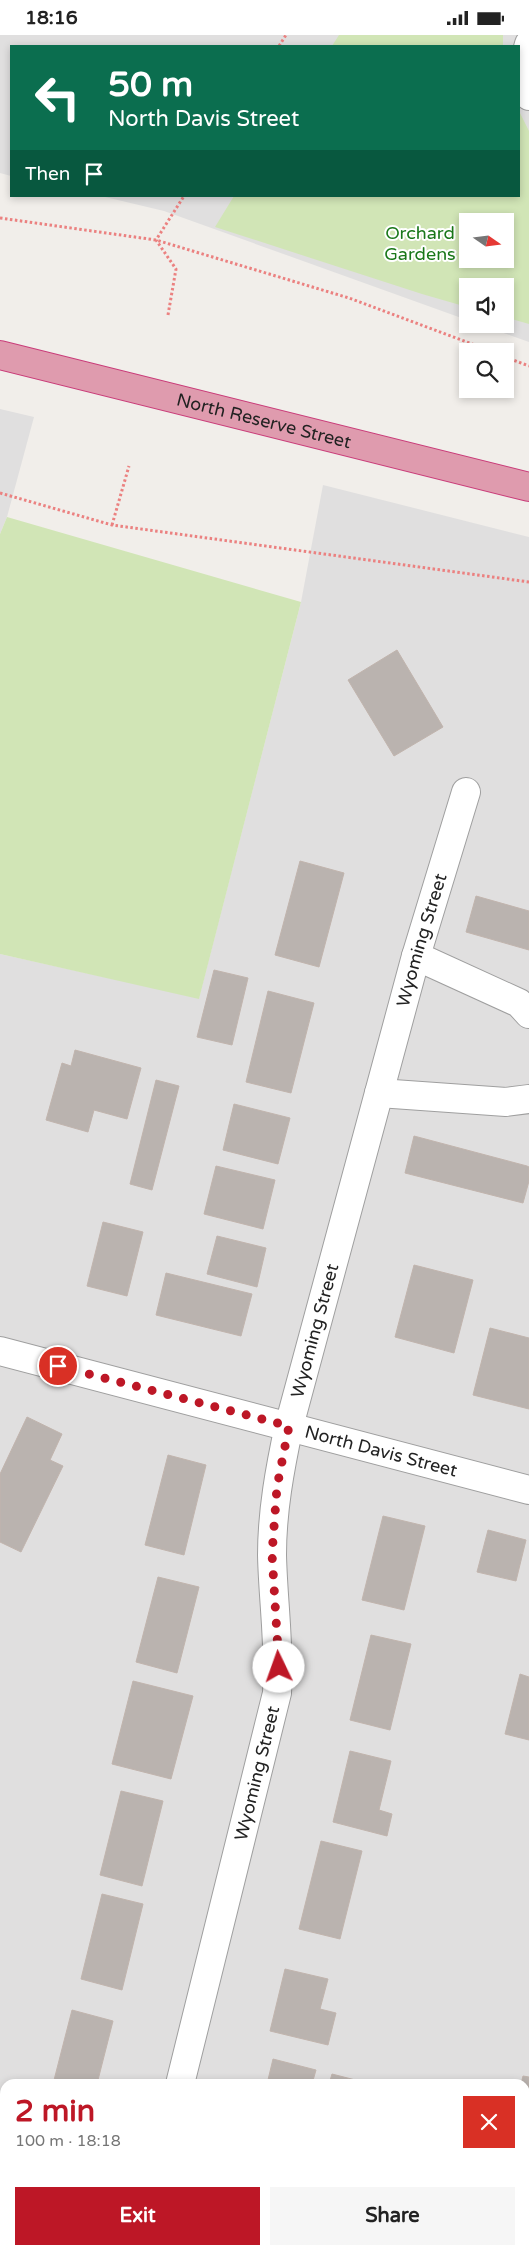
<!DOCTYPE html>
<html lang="en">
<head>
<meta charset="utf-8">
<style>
	:root { --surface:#fff; --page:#f6f6f6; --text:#222; --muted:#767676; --accent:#bd1726 }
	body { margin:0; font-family:"Varela Round",sans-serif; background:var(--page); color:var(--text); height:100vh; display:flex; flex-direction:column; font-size:19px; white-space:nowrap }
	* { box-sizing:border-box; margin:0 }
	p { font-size:16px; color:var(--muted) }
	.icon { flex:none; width:28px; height:28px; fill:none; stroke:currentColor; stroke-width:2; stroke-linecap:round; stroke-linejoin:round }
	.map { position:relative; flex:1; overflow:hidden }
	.drawer { position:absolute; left:0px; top:2044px; width:530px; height:176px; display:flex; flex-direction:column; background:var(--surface); border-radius:15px 15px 0 0; box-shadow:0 2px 8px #0003 }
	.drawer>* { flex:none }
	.guide { position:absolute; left:10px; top:10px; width:510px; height:152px; border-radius:0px; box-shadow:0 2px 8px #0003; background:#0b6e4f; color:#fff; overflow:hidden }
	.needle { width:32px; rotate:104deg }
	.buttons { position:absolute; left:459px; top:178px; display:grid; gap:10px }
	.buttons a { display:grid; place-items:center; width:55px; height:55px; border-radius:0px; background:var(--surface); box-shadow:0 2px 8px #0003; font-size:25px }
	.pin { position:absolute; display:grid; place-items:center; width:42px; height:42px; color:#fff; margin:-21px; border:2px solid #fff; border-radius:50%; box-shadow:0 1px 5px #0007 }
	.me { position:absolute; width:55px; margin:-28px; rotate:357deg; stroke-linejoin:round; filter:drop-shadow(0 0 4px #0008) }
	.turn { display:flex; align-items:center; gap:18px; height:105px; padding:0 15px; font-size:22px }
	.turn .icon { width:65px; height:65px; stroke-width:2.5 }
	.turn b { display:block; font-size:35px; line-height:42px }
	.then { display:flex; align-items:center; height:48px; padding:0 15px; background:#0003; gap:10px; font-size:19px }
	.round { display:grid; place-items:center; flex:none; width:52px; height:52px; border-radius:0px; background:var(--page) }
	.head { display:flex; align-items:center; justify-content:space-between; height:85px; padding:0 15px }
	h1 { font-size:30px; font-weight:800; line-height:38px; color:var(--accent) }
	.action { display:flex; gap:10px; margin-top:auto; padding:10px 15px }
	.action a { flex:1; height:58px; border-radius:0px; background:var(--accent); color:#fff; font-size:20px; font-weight:800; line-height:58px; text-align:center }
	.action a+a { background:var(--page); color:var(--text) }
	.status { display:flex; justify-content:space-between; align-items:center; height:35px; padding:0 25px; background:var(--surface); direction:ltr }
	.status svg { height:14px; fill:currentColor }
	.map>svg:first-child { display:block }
	.residential { fill:#e0dfdf; fill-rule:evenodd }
	.grass { fill:#d1e5b6; fill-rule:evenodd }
	.building { fill:#bab3af; stroke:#c1b4ad }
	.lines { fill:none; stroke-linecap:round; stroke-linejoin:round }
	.minor-casing { stroke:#9f9f9f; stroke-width:30 }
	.highway-casing { stroke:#c93c79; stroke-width:30 }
	.path { stroke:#eb8180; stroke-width:3; stroke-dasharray:2.5 2.5; stroke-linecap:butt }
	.minor { stroke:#fff; stroke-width:28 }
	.highway { stroke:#df9bae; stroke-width:28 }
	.route { stroke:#bd1726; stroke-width:9; stroke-dasharray:0 16.2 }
	.labels { text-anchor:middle; stroke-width:4; stroke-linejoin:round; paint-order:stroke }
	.park-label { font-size:18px; fill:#197719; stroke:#fff }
	.street-label { font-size:18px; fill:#222; stroke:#fff }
</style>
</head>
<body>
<div class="status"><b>18:16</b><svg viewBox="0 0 49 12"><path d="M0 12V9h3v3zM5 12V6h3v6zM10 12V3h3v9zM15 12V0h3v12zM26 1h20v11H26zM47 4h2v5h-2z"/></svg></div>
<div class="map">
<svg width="529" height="2219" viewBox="0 0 529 2219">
	<rect width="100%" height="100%" fill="#f1eeea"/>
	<path class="residential" d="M0 0H529V307L478 289H505V251H468L467 285 164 176 101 161H519V11H11V141L0 138ZM468 186H505V224H468Z
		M0 374 34 382 7 482 0 499Z
		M323 450 529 502V2219H0V919L199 963 301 567ZM5 2049H525V2215H5Z"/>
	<path class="grass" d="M339 0H503V11H332Z
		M519 76 529 96V289L505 282V251H468L467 272 422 259 215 192 234 161H519ZM468 186H505V224H468Z
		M7 482 301 567 199 964 0 919V499Z"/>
	<path class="building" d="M397 615 443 692 394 721 348 645Z
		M300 826 344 838 319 932 275 920Z
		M476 861 529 876V915L466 897Z
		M214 935 248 943 232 1010 197 1002Z
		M268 956 314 968 291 1058 246 1047Z
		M75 1015 141 1033 127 1084 94 1075 88 1097 46 1085 62 1028 71 1031Z
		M156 1045 179 1051 152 1155 130 1149Z
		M234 1069 290 1083 278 1129 223 1115Z
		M414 1101 527 1131 529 1132V1146L523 1168 405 1138Z
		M216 1131 275 1145 263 1194 204 1179Z
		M103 1187 143 1197 127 1261 87 1251Z
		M217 1201 266 1213 257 1252 207 1239Z
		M414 1230 473 1245 454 1318 395 1302Z
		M166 1238 252 1259 241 1301 156 1280Z
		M490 1293 529 1303V1374L473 1360Z
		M27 1382 62 1399 50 1425 63 1431 21 1517 0 1507V1439Z
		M168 1420 206 1430 184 1520 145 1510Z
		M383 1481 425 1491 404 1575 362 1565Z
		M488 1495 526 1505 516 1546 477 1537Z
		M158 1542 199 1552 177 1638 136 1627Z
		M371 1600 411 1609 390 1695 350 1685Z
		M520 1639 529 1642V1705L505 1699Z
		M133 1646 193 1661 171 1744 112 1729Z
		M350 1716 391 1726 379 1775 392 1779 387 1801 333 1787Z
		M121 1756 163 1766 142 1851 100 1840Z
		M321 1806 362 1816 340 1904 299 1894Z
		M102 1859 143 1869 122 1955 81 1944Z
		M285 1934 328 1944 320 1974 336 1978 328 2010 270 1996Z
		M72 1975 113 1986 97 2049H53Z
		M273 2024 316 2035 312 2049H267Z
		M332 2039 371 2049H329Z
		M523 2041 529 2042V2134L525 2133V2049H521Z
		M12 2215H56L55 2219H11Z
		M459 2215H502L501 2219H458Z"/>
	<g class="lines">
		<g class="minor-casing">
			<g id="minor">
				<path d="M529 9 527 16 529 61"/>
				<path d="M416 921 519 968 529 979"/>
				<path d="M379 1058 506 1067 529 1064"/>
				<path id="s1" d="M0 1316 529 1455"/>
				<path id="s2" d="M180 2049 277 1658C280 1612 273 1566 272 1520 272 1476 280 1433 289 1391L416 921 466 757"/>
				<path d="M137 2219 138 2215"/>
			</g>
		</g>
		<g class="highway-casing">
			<g id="highway">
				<path id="s3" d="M0 320 529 452"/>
			</g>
		</g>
		<path class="path" d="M279 11 286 0
			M0 183 156 205 349 263 491 316
			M168 280 176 234 156 205 184 161
			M505 322 529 331
			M0 458 112 490 529 547
			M112 490 129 431"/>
		<use href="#minor" class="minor"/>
		<use href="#highway" class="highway"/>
	</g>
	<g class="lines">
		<path class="route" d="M58 1331 289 1391 277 1452 272 1519 279 1632"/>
	</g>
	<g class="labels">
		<g class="park-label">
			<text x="420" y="204">Orchard<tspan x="420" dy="21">Gardens</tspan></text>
		</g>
		<g class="street-label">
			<text dy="6" stroke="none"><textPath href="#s3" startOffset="272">North Reserve Street</textPath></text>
			<text dy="6" stroke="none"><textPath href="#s2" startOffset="1175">Wyoming Street</textPath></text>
			<text dy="6" stroke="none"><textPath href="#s2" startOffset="770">Wyoming Street</textPath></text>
			<text dy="6" stroke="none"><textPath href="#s1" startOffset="394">North Davis Street</textPath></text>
			<text dy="6" stroke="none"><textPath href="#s2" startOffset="320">Wyoming Street</textPath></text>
		</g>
	</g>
</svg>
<div class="buttons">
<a><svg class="needle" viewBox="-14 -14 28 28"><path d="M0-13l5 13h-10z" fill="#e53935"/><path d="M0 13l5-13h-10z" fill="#767676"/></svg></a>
<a><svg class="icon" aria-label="sound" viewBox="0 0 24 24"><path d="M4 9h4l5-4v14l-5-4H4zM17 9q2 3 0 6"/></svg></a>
<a><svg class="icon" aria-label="search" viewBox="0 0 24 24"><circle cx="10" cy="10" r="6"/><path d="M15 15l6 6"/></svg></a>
</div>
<div class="pin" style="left:58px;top:1331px;background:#d93025"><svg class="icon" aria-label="arrive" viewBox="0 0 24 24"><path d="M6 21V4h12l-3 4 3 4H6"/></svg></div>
<svg class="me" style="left:279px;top:1632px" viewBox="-20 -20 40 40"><circle r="19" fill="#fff"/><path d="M0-13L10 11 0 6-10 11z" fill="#bd1726"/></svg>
<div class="guide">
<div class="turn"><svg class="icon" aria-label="left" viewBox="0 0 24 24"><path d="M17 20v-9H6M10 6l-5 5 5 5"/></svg><div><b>50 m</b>North Davis Street</div></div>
<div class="then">Then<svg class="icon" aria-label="arrive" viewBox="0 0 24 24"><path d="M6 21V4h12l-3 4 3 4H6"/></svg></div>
</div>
<section class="drawer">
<div class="head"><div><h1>2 min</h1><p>100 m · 18:18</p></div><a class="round" style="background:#d93025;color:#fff"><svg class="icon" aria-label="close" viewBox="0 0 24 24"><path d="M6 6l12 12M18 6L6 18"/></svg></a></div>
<div class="action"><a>Exit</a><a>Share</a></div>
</section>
</div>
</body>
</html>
